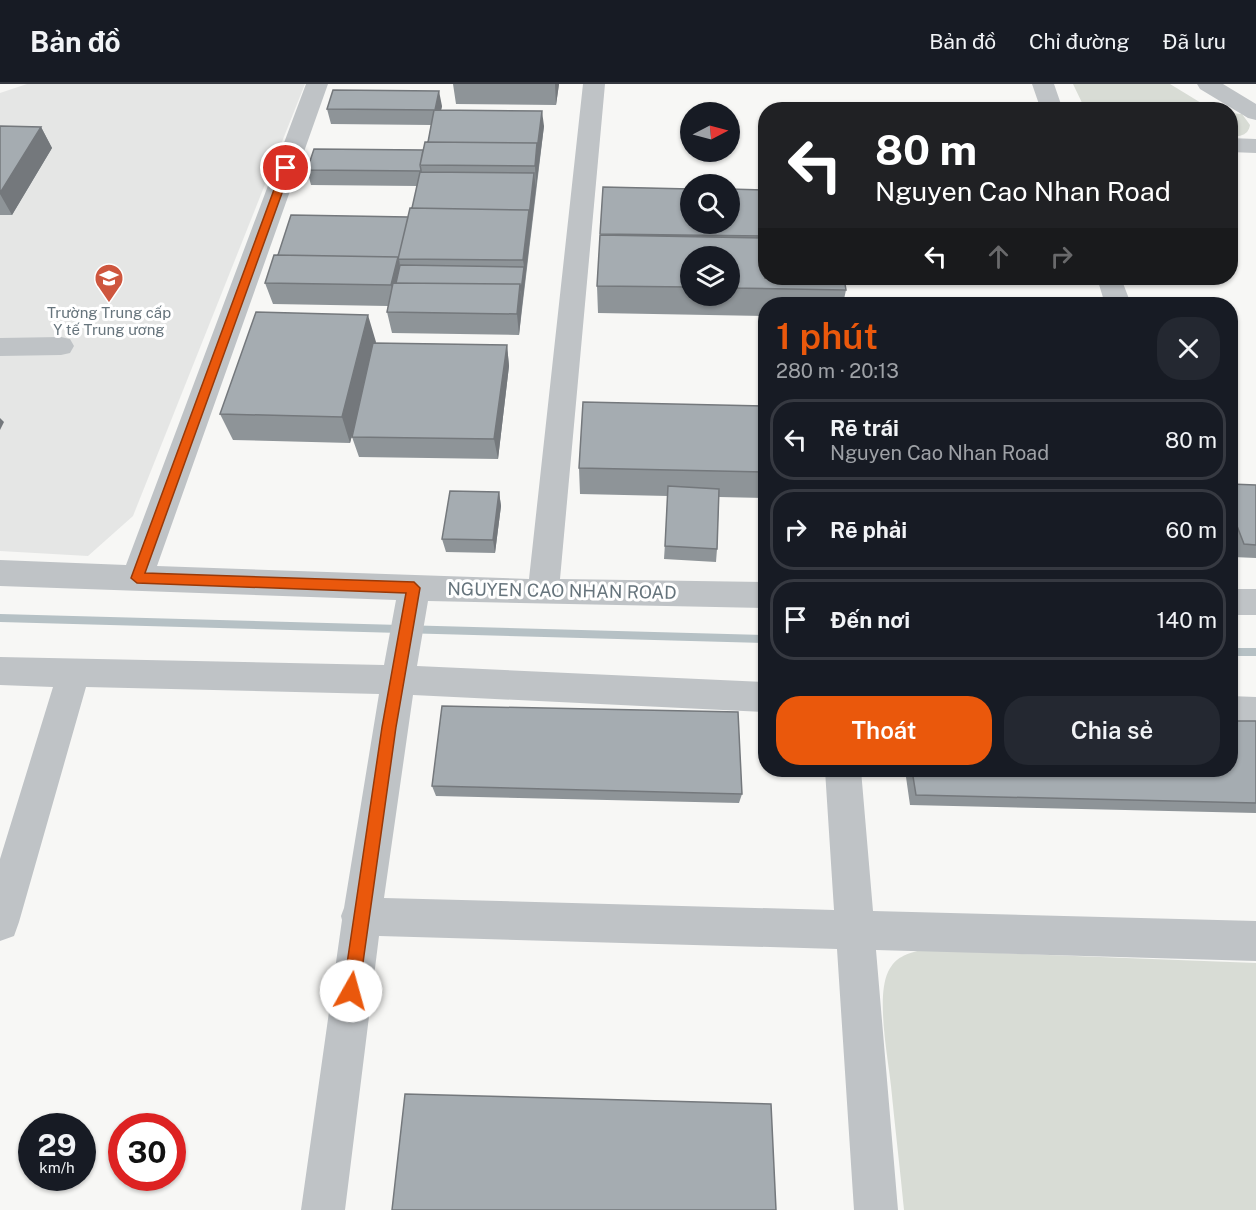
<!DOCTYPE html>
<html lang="vi">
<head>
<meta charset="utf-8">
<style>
	:root { --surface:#171b24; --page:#242831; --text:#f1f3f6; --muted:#9ea1a6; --line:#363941; --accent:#ea580c }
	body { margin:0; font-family:"Public Sans",sans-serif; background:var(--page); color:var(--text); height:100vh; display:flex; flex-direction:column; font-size:22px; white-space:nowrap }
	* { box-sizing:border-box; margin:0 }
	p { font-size:20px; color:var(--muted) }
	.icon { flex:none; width:33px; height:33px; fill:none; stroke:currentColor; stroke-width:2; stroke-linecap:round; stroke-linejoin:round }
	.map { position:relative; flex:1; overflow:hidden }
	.side { position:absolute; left:758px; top:213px; width:480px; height:480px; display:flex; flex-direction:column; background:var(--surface); border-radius:24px; box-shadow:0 2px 4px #0004 }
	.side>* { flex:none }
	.top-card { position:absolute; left:758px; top:18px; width:480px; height:183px; border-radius:24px; box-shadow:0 2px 4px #0004; background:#202124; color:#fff; overflow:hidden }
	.needle { width:39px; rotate:84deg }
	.buttons { position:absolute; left:680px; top:18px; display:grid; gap:12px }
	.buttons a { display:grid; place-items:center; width:60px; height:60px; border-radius:50%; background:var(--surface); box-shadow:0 2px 4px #0004; font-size:30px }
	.speed { position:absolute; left:18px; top:1029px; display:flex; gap:12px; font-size:30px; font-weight:700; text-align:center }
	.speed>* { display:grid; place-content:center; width:78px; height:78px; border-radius:50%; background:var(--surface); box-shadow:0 2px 4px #0004; line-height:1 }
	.speed small { font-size:15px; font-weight:400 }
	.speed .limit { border:9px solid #d22; background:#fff; color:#111 }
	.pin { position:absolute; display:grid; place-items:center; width:51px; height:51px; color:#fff; margin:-26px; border:3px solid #fff; border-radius:50%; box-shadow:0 2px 6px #0007 }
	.me { position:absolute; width:66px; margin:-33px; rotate:7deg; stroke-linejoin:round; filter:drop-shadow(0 0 4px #0008) }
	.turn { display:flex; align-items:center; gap:21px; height:126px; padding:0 18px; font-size:27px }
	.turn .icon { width:78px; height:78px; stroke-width:2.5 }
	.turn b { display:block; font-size:42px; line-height:51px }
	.lanes { display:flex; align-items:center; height:57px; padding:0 18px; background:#0003; justify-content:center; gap:30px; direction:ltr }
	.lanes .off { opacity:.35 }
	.round { display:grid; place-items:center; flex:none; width:63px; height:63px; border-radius:24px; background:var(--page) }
	.summary { display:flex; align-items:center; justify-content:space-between; height:102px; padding:0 18px }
	h1 { font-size:36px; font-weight:600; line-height:45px; color:var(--accent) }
	.cta { display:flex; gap:12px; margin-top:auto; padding:12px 18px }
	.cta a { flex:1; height:69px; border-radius:24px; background:var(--accent); color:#fff; font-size:24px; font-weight:600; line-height:69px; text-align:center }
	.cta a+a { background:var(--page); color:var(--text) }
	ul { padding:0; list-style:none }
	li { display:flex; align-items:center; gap:18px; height:81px; margin:0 12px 9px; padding:0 6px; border:3px solid var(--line); border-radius:24px }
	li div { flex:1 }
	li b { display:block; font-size:22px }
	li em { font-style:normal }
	header { display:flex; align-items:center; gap:36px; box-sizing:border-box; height:84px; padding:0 30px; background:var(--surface); border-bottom:2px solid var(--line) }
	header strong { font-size:28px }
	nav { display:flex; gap:33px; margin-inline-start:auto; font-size:21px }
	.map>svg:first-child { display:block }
	.built { fill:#e5e6e5 }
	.green { fill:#d8dcd5 }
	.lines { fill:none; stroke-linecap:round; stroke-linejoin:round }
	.stream { fill:#b6c1c5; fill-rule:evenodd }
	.minor { fill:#bfc3c6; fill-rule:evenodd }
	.wall { fill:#8e9498; fill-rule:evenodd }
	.shaded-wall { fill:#74787c }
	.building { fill:#a5acb1; stroke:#74787c; stroke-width:1.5 }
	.route { fill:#ea580c; stroke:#983908; stroke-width:1.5 }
	.labels { text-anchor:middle; stroke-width:6; stroke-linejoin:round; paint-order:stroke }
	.far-poi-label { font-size:15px; fill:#66747c; stroke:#fff }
	.street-label { font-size:18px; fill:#66747c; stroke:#fff }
</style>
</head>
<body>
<header>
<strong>Bản đồ</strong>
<nav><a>Bản đồ</a><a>Chỉ đường</a><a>Đã lưu</a></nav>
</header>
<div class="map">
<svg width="1256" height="1126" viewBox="0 0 1256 1126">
	<rect width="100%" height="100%" fill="#f7f7f5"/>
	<path class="built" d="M27 0H305L133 432 88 472 0 467V9Z"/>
	<path class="green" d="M1073 0H1170L1211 25H1085Z
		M1230 29 1242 30 1250 41C1248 52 1240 52 1230 53Z
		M921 866 1256 879V1126H904C900 1085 895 1043 891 1002 888 973 876 914 888 888 895 873 906 870 921 866Z"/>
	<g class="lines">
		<path class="stream" d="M0 530 765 551V559L0 538Z
			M1230 564H1256V572H1230Z"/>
		<path class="minor" d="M306 0H328L157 482 529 495 583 0H605L560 495 765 498V524L428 517 417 582 765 598V628L413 611 384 814 834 826 825 686H861L873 827 1256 837V877L876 866 898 1126H854L837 865 379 852 345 1126H301L342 836 341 832 344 824 379 610 86 603 19 838 14 852 0 857V775L53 603 0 601V573L384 581 396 516 0 502V476L126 481Z
			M1032 0H1054L1063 26H1041Z
			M1197 0H1223L1256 20V36L1248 34 1200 5Z
			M1230 54 1256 55V69L1230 68Z
			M1097 194H1121L1131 220H1105Z
			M61 253 70 255 74 262 70 269 61 271 0 272V254Z
			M1230 505H1256V531H1230Z
			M1230 612 1256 613V643L1230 642Z"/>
	</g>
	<path class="wall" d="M453 0H559L556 21 456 20Z
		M442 22 441 26 544 42 519 251 392 249 387 228 388 222 273 220 265 199 278 171 408 133 412 124 417 102 311 101 307 86 423 66 428 58 431 41 331 40 327 25Z
		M0 42 41 43 52 64 12 131H0Z
		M603 103 765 106V194L846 206 843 220H765V232L598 229 597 202ZM690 172H729V212H690Z
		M376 258 375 259 507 261 509 282 498 375 359 373 352 353 355 341 350 359 233 356 220 330Z
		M765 322V414L719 413 717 465 716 478 664 475 668 412 580 410 579 384Z
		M1230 400 1256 401V474L1233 473 1230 465Z
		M499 408 501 422 495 469 446 468 442 455Z
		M1256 637V729L910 721 905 686H1230Z
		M432 702 742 710 739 719 436 712Z"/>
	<path class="shaded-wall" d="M555 0H559L556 21Z
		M439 7 442 22 438 41 435 26Z
		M542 27 544 42 536 104 535 82 537 59Z
		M41 43 52 64 12 131 0 110V109Z
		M534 89 536 104 522 222 521 207 524 183 523 176 529 126Z
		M398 173 402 194 397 222 391 201Z
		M520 200 522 222 519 251 517 230Z
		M368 231 376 258 350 359 342 333Z
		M507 261 509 282 498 375 494 355Z
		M0 334 4 338 0 346Z
		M499 408 501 422 495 469 493 456Z"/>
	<path class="building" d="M333 6 439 7 435 26 327 25Z
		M434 26 542 27 537 66V59L428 58Z
		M0 42 41 43 0 109Z
		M425 58 537 59 535 82 420 81Z
		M314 65 423 66 420 81 421 86V87L307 86Z
		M420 88 534 89 529 132V126L412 124Z
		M603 103 690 105V140H729V105L765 106V152L600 150Z
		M410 124 529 126 523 176 398 175Z
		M291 131 408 133 398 175 399 180 398 173 278 171Z
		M600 151 765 154V194H844L846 206 729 204V172H690V203L597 202Z
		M274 171 398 173 391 201 265 199Z
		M400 181 524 183 521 207 520 200 396 199Z
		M393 199 520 200 517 230 387 228Z
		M256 228 368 231 342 333 220 330Z
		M373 259 507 261 494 355 352 353Z
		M583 318 765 322V388L579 384Z
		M1230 400 1256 401V461L1244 460 1230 424Z
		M668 402 719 405 717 465 665 462Z
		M450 407 499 408 493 456 442 455Z
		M442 622 738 628 742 710 432 702Z
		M1230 637H1256V719L916 711 912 686H1230Z
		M405 1010 771 1020 776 1126H392Z"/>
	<path class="route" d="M286 81 291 84 145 489 414 498 420 504 396 643 359 907 357 913 351 915 345 913 343 907 382 643 406 509 137 499 131 494 282 84Z"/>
	<defs>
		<g id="university-pin" transform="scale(1.5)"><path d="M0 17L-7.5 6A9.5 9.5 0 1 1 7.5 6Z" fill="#ce563e" stroke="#fff"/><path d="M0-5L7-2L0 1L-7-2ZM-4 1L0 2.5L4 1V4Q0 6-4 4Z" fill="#fff"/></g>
	</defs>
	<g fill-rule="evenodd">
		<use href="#university-pin" x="109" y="194"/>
	</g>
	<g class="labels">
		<g class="far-poi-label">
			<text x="109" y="234">Trường Trung cấp<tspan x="109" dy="17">Y tế Trung ương</tspan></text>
		</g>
		<g class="street-label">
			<text transform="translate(562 507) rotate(1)" y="6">NGUYEN CAO NHAN ROAD</text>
		</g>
	</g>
</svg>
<div class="buttons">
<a><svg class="needle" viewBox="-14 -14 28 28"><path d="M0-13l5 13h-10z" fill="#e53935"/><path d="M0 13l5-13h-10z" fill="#9ea1a6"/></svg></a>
<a><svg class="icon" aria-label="search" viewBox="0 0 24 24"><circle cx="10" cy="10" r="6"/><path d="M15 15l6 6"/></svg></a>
<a><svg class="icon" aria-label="layers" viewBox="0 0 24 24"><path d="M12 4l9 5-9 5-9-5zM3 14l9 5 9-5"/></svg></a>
</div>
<div class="speed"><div>29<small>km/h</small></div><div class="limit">30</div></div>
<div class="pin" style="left:286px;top:84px;background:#d93025"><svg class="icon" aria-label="arrive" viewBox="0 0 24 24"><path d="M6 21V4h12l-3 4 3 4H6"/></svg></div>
<svg class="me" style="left:351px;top:907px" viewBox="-20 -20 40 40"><circle r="19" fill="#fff"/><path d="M0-13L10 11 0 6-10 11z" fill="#ea580c"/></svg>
<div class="top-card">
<div class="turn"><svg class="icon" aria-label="left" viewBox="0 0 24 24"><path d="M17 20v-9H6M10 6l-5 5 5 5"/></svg><div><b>80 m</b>Nguyen Cao Nhan Road</div></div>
<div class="lanes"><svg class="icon" aria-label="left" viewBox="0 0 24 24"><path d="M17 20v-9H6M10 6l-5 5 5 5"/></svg><svg class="icon off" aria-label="ahead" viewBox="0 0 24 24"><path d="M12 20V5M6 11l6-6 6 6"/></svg><svg class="icon off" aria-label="right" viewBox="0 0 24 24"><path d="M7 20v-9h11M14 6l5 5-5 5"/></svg></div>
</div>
<section class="side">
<div class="summary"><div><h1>1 phút</h1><p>280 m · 20:13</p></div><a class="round"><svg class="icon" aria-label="close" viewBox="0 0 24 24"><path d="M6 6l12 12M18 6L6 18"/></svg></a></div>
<ul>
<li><svg class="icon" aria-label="left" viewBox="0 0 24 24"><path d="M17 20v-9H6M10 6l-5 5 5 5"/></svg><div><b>Rẽ trái</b><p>Nguyen Cao Nhan Road</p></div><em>80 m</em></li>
<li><svg class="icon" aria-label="right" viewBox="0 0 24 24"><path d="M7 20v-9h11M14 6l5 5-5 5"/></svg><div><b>Rẽ phải</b></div><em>60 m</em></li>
<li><svg class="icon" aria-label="arrive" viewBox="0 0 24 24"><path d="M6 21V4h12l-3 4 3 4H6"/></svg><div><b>Đến nơi</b></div><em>140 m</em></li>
</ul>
<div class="cta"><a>Thoát</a><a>Chia sẻ</a></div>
</section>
</div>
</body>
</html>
